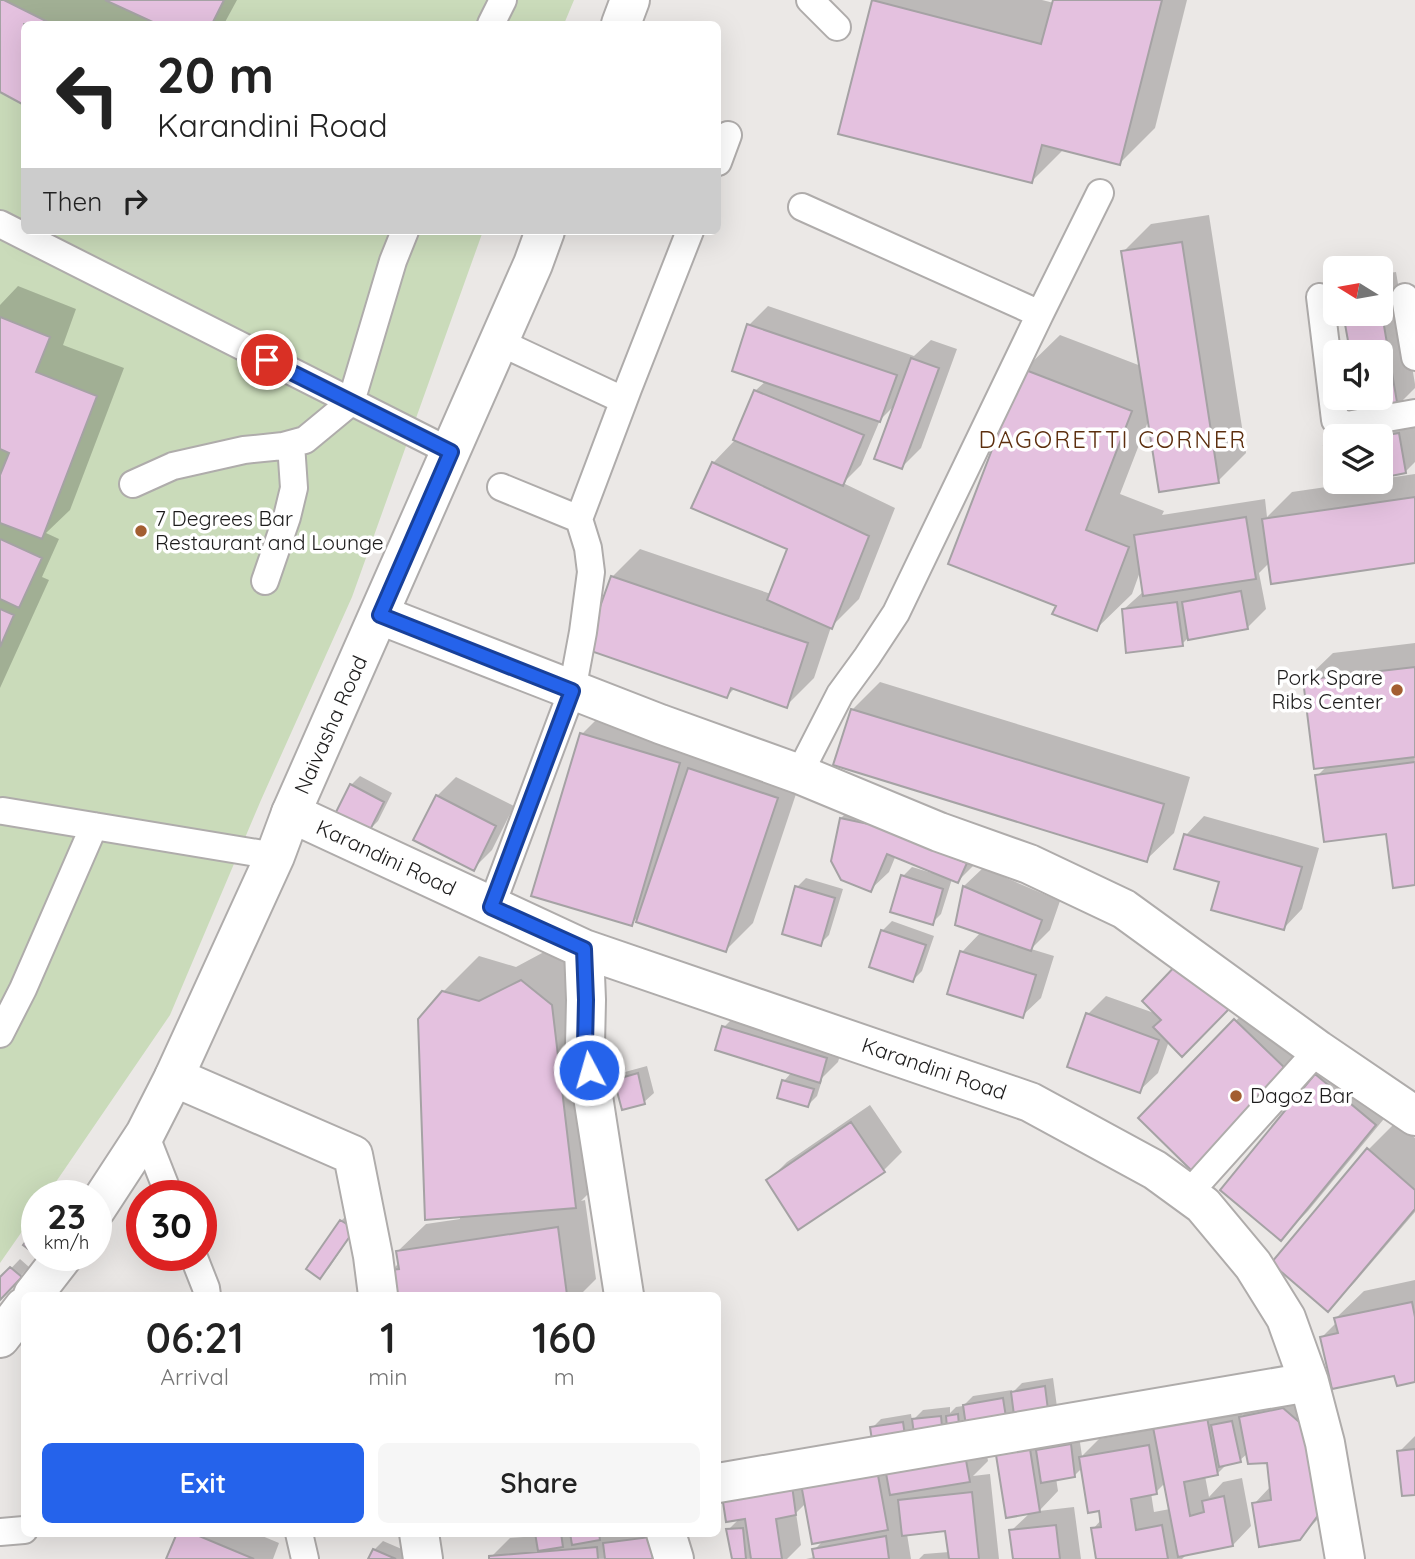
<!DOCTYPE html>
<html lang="en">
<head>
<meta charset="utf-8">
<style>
	:root { --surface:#fff; --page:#f6f6f6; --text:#222; --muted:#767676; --accent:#2563eb }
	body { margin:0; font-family:Quicksand,sans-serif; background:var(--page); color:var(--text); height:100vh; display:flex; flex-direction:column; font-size:26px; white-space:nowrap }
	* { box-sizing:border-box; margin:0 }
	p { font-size:23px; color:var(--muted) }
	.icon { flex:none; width:38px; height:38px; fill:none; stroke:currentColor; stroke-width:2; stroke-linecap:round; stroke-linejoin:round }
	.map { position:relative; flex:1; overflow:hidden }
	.side { position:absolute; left:21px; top:1292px; width:700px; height:245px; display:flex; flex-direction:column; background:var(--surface); border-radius:10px; box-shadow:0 7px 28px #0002 }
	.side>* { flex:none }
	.banner { position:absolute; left:21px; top:21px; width:700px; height:214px; border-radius:10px; box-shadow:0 7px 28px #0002; background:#fff; color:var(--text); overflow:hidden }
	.needle { width:46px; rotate:281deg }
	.fabs { position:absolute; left:1323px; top:256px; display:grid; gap:14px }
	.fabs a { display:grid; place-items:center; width:70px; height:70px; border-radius:10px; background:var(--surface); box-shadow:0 7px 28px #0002; font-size:35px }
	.speed { position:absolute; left:21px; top:1180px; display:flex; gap:14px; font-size:35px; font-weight:700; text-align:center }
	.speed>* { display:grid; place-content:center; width:91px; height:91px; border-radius:50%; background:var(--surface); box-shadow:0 7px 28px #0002; line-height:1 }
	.speed small { font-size:18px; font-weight:400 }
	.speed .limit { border:10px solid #d22; background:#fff; color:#111 }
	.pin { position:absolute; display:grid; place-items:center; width:60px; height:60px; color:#fff; margin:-30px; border:4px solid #fff; border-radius:50%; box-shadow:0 2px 7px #0007 }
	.me { position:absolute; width:77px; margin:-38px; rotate:354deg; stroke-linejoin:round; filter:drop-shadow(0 0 5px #0008) }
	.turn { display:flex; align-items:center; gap:24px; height:147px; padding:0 21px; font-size:32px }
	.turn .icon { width:91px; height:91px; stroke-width:2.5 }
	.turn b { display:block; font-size:49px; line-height:60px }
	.then { display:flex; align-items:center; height:66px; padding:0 21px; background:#0003; gap:14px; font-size:26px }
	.eta { display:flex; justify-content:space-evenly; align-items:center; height:119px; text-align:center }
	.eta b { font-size:42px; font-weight:600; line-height:49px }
	.action { display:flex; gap:14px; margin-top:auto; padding:14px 21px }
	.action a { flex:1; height:80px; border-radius:10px; background:var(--accent); color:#fff; font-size:28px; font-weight:600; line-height:80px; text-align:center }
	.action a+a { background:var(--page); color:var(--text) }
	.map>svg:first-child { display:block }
	.green { fill:#cadbba }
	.shadow { fill:#0003; fill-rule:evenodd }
	.building { fill:#e4c1df; stroke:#a5a2a4; stroke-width:2 }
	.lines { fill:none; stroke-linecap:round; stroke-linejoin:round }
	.service-casing { stroke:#afacab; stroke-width:30 }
	.minor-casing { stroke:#afacab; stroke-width:42 }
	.secondary-casing { stroke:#afacab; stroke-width:42 }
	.service { stroke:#fff; stroke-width:26 }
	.minor { stroke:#fff; stroke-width:38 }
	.secondary { stroke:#fff; stroke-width:38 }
	.route-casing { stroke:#184099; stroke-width:18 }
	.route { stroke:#2563eb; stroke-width:12 }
	.poi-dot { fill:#a35e31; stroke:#fff; stroke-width:2.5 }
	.labels { text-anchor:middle; stroke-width:7; stroke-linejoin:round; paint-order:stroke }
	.poi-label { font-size:21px; fill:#1d1c1c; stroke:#fff; text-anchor:start }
	.street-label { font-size:21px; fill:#1d1c1c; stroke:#fff }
	.quarter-label { font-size:24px; letter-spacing:2px; fill:#5d2f0f; stroke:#fff }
</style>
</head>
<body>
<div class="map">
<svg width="1415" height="1559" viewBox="0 0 1415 1559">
	<rect width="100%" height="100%" fill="#ebe8e6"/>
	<path class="green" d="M0 0H574L564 24H24V231H483L352 597 261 800 170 1015 47 1195H37V1210L0 1263Z"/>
	<path class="shadow" d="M0 0H237L224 24H24V103L0 90Z
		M875 0H1042L1054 3V0H1187L1155 128 1120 163 1064 149 1032 181 873 1Z
		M1209 215 1246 453 1218 481 1149 419 1120 494 1164 511 1162 515 1265 499 1267 517 1292 492 1333 486 1326 446 1335 437V481H1381V479L1415 474V561L1270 562 1259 573 1266 609 1247 628 1188 638 1182 644 1123 610 1144 591 1141 569 1132 594 1096 629 1058 605 1024 370 1060 335 1141 366 1123 252 1151 224Z
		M1396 272 1415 384V388L1397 406 1381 397V274Z
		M18 286 76 309 63 345 124 368 70 510 46 533 59 539 42 577 49 580 0 688V305Z
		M768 306 914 356 931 340 957 349 921 448 902 467 896 404 880 420 861 465 843 483 895 508 859 599 831 627 814 678 786 706 735 688 727 696 612 577 640 549 771 594 790 548 713 463 736 439 755 391 766 381 749 325Z
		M1415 416V462L1405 472 1381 476V436H1336L1345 427Z
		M1415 643V883L1388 832 1317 776 1327 766 1305 680 1333 653Z
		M880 682 1190 777 1174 833 1146 860 852 710Z
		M609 707 707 736 700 759 718 741 804 770 753 923 726 950 641 914 631 924 582 734Z
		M360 776 392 793 378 821 369 830 351 785Z
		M456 777 514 806 492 850 474 868 437 796Z
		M860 800 977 862 958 881 952 879 941 914 932 923 903 876 912 867 932 873 933 871 896 855 889 872 870 890 841 818Z
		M1204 816 1319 848 1302 909 1284 928 1221 880 1186 835Z
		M983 868 1060 901 1050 930 1031 949 1054 956 1041 998 1022 1016 962 952 981 932 957 924 964 886Z
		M806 878 843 889 829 935 820 944 797 887Z
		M892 921 934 936 922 971 913 980 871 966 883 930Z
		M557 945 587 970 611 1171 581 1201 585 1200 596 1279 580 1295H395L391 1271 400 1262 398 1251 426 1224 460 1219 443 992 479 956 516 967Z
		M1181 963 1169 1041 1158 1073 1139 1091 1088 1014 1106 996 1157 1014Z
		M1263 993 1316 1045 1221 1143 1141 1118Z
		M743 1008 845 1039 838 1062 820 1080H822L817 1096 808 1105 784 1081 792 1072 724 1027Z
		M1344 1048 1402 1097 1308 1211 1281 1239 1316 1075Z
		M647 1066 654 1093 644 1102 616 1081 625 1072Z
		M870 1105 902 1152 883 1171 768 1181 787 1162Z
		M1396 1122 1415 1138V1212L1355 1282 1328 1310 1273 1263 1369 1149Z
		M70 1189 78 1195H63Z
		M350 1212 362 1219 329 1268 320 1277 308 1269 341 1221Z
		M20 1259 29 1267 0 1298V1280Z
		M1415 1280V1381L1396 1374 1322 1337 1337 1322 1336 1318 1364 1291Z
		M1053 1378 1057 1407 982 1428 988 1461 973 1476 990 1474 999 1559H919L924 1554 949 1552 947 1530 907 1534 911 1559H806L815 1557 814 1550 823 1541 806 1503 796 1513 801 1545 787 1559H733L728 1530 739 1519 875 1445 872 1428 881 1419 911 1414 912 1421 923 1410 950 1407V1413L956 1407 963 1406 973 1396 1012 1390V1393L1022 1383Z
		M1303 1390 1337 1493 1318 1519 1299 1538 1254 1504 1271 1486 1268 1461 1248 1453 1240 1460 1228 1463 1217 1474 1205 1476 1209 1497 1223 1482 1242 1478 1251 1526 1233 1545 1187 1554 1182 1559H1098L1093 1529 1102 1519 1101 1509 1082 1468 1075 1475 1056 1478 1058 1491 1039 1511 1074 1507 1081 1559H1015L1011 1531 1031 1512 998 1456 1079 1436 1082 1456 1099 1439 1155 1429 1225 1394 1229 1416 1241 1413 1242 1416 1259 1398ZM1165 1483 1170 1509 1154 1512 1151 1493 1156 1492Z
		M1415 1436V1493L1399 1452Z
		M179 1533H255L279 1543 273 1559H168Z
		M537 1533H660L663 1559H491V1557L510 1538 537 1536Z
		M383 1541 425 1559H370L374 1550Z"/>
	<path class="building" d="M0 0H4L52 24H24V105L0 92Z
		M105 0H224L212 24H157Z
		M872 0 1041 44 1053 0H1162L1120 165 1042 145 1032 183 838 134Z
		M1182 242 1219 483 1159 492 1121 251Z
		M1381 308 1398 408 1360 414 1357 397H1381V352H1350L1343 313H1381Z
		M0 317 50 337 36 372 97 396 42 539 0 523V475L9 453 0 449Z
		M747 324 897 375 880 422 732 371Z
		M911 358 939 368 902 469 874 459Z
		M1023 369 1132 411 1086 530 1129 547 1097 631 1052 614 1056 606 948 564Z
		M754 390 864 435 843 486 733 440Z
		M1399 433 1406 473 1381 478V436Z
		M1335 444V481H1361L1331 486 1324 446Z
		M712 462 869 536 832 629 767 600 787 549 691 508Z
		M1415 497V563L1271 584 1262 519Z
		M1246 517 1256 579 1143 596 1134 535Z
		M0 539 42 558 19 608 0 599Z
		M611 576 808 643 787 708 731 688 727 698 585 649Z
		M1241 591 1248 629 1188 640 1182 602Z
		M1177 602 1183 646 1126 653 1122 609Z
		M0 609 14 615 0 647Z
		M1415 667V757L1314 769 1303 680Z
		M851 709 1164 804 1147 862 833 765Z
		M580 733 680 763 632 926 531 896Z
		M1415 762V885L1393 888 1386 834 1324 842 1315 775Z
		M688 768 778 798 726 952 636 922Z
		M350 784 384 802 369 832 335 814Z
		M436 795 496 826 474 871 413 840Z
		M840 818 940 839 932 849 967 863 958 883 887 854 871 892 841 880 831 861Z
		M1184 834 1302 867 1284 930 1211 910 1219 882 1174 869Z
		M901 875 943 889 933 925 890 912Z
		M795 886 835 898 821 946 782 934Z
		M963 886 1042 920 1031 951 955 925Z
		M881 930 926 945 913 982 869 967Z
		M960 951 1036 975 1023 1018 947 994Z
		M1180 961 1229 1009 1182 1057 1153 1027 1161 1020 1142 1001Z
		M521 980 552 1005 576 1208 425 1220 418 1019 442 991 479 1001Z
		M1086 1013 1159 1040 1140 1093 1067 1067Z
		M1234 1019 1290 1073 1194 1173 1138 1118Z
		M722 1026 827 1058 820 1083 715 1050Z
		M638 1073 645 1104 622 1110 614 1080Z
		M1315 1074 1376 1125 1281 1241 1220 1190Z
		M782 1080 814 1089 808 1107 777 1098Z
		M851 1122 885 1172 798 1230 766 1180Z
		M1367 1148 1415 1190V1209L1328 1312 1271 1263Z
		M340 1220 355 1229 320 1279 306 1269Z
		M37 1227V1255H42L40 1258 23 1245Z
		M558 1227 567 1295H393L390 1270 399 1269 396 1251Z
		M10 1267 22 1277 0 1300V1277Z
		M1412 1302 1415 1317V1382L1397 1386 1394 1376 1332 1389 1320 1337 1338 1333 1334 1318Z
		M1045 1386 1049 1418 1015 1423 1011 1392Z
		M1003 1398 1008 1430 967 1433 963 1405Z
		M1283 1408 1305 1427 1319 1514 1300 1540 1259 1547 1252 1503 1271 1500 1267 1463 1248 1464 1239 1417Z
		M1206 1412 1218 1475 1184 1482 1190 1516 1204 1512 1202 1501 1224 1496 1233 1546 1178 1557 1152 1422Z
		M958 1414 960 1437 948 1439 946 1416Z
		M941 1416 943 1438 915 1442 912 1419Z
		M1232 1421 1241 1462 1219 1467 1211 1425Z
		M903 1422 906 1442 873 1447 870 1427Z
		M963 1444 970 1482 890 1495 883 1457Z
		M1071 1444 1075 1477 1041 1483 1036 1450Z
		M1149 1445 1157 1494 1131 1499 1136 1530 1162 1525 1168 1559H1096L1091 1528 1101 1527 1099 1511 1088 1513 1079 1457Z
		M1030 1449 1040 1512 1006 1518 996 1455Z
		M1415 1449V1495L1402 1496 1397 1451Z
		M875 1459 888 1530 812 1544 799 1473Z
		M791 1478 796 1515 776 1519 782 1559H751L745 1519 726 1522 721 1489Z
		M972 1492 979 1559H949L945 1531 902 1536 898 1500Z
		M1056 1525 1060 1559H1013L1009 1530Z
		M743 1528 746 1559H732L726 1529Z
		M177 1533H192L254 1559H166Z
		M535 1533H561L563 1547 538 1551Z
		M570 1533H599L600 1540 572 1545Z
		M886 1536 889 1559H814L812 1549Z
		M650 1537 653 1559H605L603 1543Z
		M597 1547 598 1559H489V1556Z
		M373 1549 396 1559H368Z"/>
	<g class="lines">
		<g class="service-casing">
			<path id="service" d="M810 0 837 27
				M491 24 503 0
				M718 162 728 135
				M802 207 1040 314 1100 193
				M0 224 451 452
				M1320 297 1335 420 1347 425 1415 413
				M1405 297 1415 357
				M499 342 623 400
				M133 484 173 466 244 450 283 446 305 440 351 402 393 261 405 231
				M501 487 579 519
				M265 581 287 517 294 488 291 444
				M799 774 840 694 867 657 896 613 1040 314
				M3 811 275 856
				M491 907 572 691 583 632 591 572 588 548 579 519 628 389 690 231
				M0 1034 23 989 94 826
				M145 1134 169 1195
				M1188 1194 1318 1050
				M193 1255 206 1288 207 1295
				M0 1532 24 1530
				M299 1533 305 1559"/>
		</g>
		<g class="minor-casing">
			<path id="minor" d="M380 615 660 724 799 774 939 832 1029 864 1124 909 1318 1050 1415 1116
				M291 813 584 949 1030 1102 1155 1170 1203 1205 1253 1265 1286 1318 1309 1382 1325 1443 1345 1559
				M584 949 586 1000 585 1045 624 1295
				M174 1077 353 1155 373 1256 378 1295
				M718 1483 1309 1382
				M419 1533 423 1559
				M666 1533 674 1559"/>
		</g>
		<g class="secondary-casing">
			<path id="secondary" d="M621 24 630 0
				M96 1209 145 1134 174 1077 275 856 291 813 533 264 545 231
				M33 1295 64 1255
				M0 1338 24 1307"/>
		</g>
		<use href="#service" class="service"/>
		<use href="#minor" class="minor"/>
		<use href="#secondary" class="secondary"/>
	</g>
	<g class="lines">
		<g class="route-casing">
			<path id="route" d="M267 360 451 452 380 615 572 691 491 907 584 949 586 1000 585 1045 589 1070"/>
		</g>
		<use href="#route" class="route"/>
	</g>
	<g class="poi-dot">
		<circle cx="141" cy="531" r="7"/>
		<circle cx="1397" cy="690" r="7"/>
		<circle cx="1236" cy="1096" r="7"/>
	</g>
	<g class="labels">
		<g class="poi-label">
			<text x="155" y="526">7 Degrees Bar<tspan x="155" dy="24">Restaurant and Lounge</tspan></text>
			<text x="1383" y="685" text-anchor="end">Pork Spare<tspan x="1383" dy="24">Ribs Center</tspan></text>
			<text x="1250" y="1103">Dagoz Bar</text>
		</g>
		<g class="street-label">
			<text transform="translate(331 725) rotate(-66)" y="7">Naivasha Road</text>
			<text transform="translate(386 858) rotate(25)" y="7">Karandini Road</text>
			<text transform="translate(934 1069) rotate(19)" y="7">Karandini Road</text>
		</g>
		<g class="quarter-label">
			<text x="1113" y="448">DAGORETTI CORNER</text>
		</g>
	</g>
</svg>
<div class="fabs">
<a><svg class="needle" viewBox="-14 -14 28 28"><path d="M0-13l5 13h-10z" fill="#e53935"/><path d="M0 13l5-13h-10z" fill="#767676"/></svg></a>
<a><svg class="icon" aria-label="sound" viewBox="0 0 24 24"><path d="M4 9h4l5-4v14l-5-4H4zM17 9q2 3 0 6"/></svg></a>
<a><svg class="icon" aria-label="layers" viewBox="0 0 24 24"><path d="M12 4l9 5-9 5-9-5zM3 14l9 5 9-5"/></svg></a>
</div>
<div class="speed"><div>23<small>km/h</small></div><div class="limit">30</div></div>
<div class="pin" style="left:267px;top:360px;background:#d93025"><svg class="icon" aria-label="arrive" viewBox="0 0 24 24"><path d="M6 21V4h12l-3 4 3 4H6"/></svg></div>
<svg class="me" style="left:589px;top:1070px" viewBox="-20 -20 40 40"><circle r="17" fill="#2563eb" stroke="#fff" stroke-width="3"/><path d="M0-11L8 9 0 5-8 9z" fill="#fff"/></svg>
<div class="banner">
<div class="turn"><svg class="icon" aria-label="left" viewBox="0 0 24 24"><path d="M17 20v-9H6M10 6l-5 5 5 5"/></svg><div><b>20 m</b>Karandini Road</div></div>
<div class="then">Then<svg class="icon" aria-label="right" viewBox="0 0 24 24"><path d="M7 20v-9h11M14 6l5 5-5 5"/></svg></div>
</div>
<section class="side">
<div class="eta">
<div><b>06:21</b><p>Arrival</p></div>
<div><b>1</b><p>min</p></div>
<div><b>160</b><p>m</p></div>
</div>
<div class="action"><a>Exit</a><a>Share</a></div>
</section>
</div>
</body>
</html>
